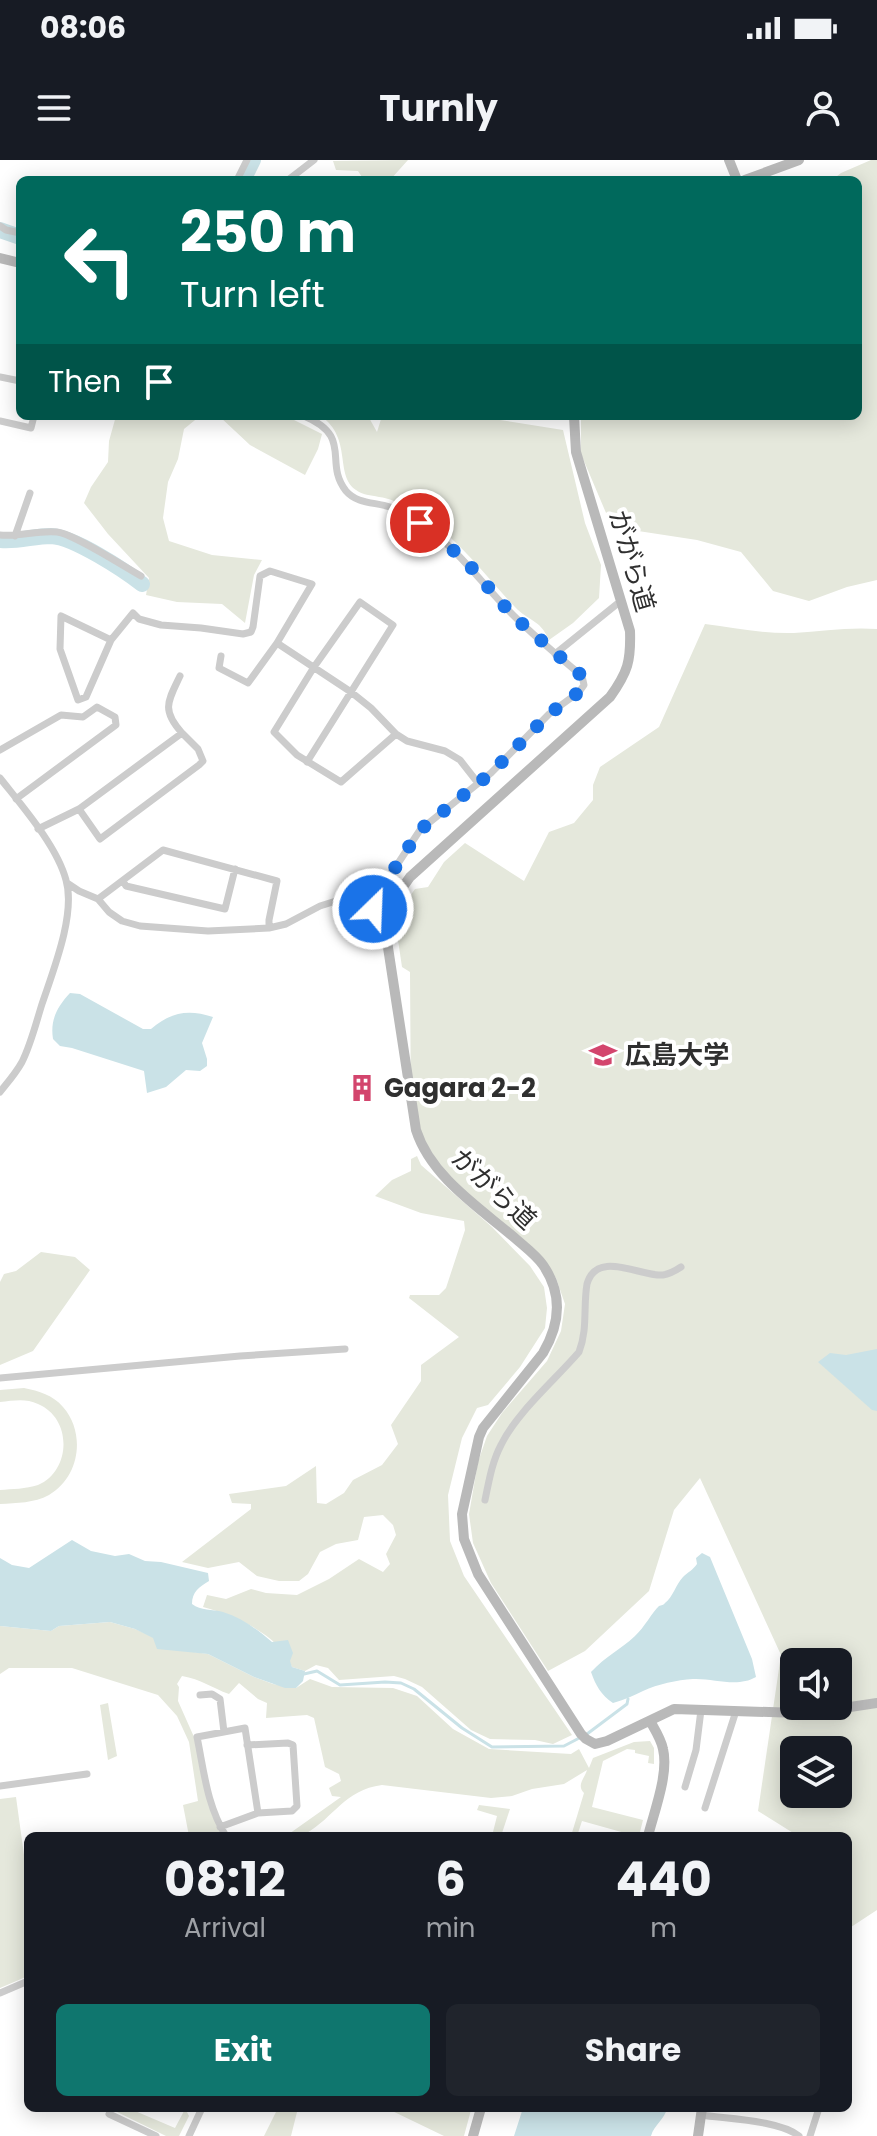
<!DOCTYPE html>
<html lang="en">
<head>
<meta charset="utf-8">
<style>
	:root { --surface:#171b24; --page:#20242c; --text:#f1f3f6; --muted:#9ea1a6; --accent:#0f766e }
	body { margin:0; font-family:Poppins,"Noto Sans JP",sans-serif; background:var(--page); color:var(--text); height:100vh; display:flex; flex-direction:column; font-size:30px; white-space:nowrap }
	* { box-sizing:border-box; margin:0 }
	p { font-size:26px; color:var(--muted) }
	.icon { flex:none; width:44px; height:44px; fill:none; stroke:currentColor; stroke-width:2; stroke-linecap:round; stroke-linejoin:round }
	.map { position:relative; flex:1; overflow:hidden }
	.side { position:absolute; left:24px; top:1672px; width:828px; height:280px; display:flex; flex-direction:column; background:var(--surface); border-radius:12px; box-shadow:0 4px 20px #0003 }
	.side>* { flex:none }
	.banner { position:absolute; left:16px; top:16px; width:846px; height:244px; border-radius:12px; box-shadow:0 4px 20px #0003; background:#00695c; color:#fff; overflow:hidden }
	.buttons { position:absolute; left:780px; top:1488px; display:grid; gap:16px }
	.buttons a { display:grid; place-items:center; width:72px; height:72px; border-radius:12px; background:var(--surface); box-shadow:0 4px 20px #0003; font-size:40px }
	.pin { position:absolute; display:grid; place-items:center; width:68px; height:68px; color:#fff; margin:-34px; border:4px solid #fff; border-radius:50%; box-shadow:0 2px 8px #0007 }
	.me { position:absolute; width:88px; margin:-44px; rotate:24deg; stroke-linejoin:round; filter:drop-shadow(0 0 6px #0008) }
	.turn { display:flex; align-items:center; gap:28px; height:168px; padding:0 32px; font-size:36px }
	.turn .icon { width:104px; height:104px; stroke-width:2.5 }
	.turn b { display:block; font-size:56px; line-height:68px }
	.then { display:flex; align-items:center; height:76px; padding:0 32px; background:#0003; gap:16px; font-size:30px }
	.eta { display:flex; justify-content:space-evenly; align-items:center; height:136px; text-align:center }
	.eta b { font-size:48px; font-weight:700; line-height:56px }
	.action { display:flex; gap:16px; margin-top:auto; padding:16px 32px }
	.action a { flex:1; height:92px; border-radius:12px; background:var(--accent); color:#fff; font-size:32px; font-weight:700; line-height:92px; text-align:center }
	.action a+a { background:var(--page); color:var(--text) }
	.status { display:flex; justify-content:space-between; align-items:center; height:56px; padding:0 40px; background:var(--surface); direction:ltr }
	.status svg { height:22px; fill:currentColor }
	header { display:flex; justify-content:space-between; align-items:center; height:104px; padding:0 32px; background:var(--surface); font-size:36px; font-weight:700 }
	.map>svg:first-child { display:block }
	.green { fill:#e5e8dc; fill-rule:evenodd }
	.water { fill:#cae2e7 }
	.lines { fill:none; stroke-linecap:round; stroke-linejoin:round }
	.stream { stroke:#cae2e7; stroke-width:3 }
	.river { stroke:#cae2e7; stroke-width:16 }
	.street { stroke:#ccc; stroke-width:7 }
	.secondary { stroke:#b9b9b9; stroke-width:10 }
	.route { stroke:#1a73e8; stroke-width:14; stroke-dasharray:0 25.2 }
	.labels { text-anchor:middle; stroke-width:8; stroke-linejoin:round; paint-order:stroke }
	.street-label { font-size:26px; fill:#2f2f2f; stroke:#fff }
	.poi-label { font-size:26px; font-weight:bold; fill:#2f2f2f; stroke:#fff; text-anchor:start }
</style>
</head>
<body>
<div class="status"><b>08:06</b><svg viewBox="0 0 49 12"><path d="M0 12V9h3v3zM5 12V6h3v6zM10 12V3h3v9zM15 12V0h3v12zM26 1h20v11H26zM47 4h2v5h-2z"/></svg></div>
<header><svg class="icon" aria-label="menu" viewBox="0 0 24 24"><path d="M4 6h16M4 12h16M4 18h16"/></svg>Turnly<svg class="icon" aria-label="person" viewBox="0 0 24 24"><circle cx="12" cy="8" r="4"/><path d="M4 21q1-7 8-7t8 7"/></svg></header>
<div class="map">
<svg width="877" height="1976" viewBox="0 0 877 1976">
	<rect width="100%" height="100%" fill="#fff"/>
	<path class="green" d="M408 0 390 20H364L358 11 336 10 333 1Z
		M871 0H877V420L847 427 809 441 773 431 741 392 697 380 612 367 581 294V256H858V20H832L841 13Z
		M116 256H200L184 269 178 299 168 322 163 358 169 381 212 395 262 400 254 415 245 463 222 444 177 442 146 435 149 418 108 374 84 343 91 327 108 302 109 281Z
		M219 256H286L322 274 318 289 305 315 250 285Z
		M321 256H368L377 272 382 256H500V260L563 270 585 363 601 405 599 438 573 463 549 480C540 459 528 461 515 447 481 411 452 370 408 347 399 343 389 338 379 337 370 335 363 335 356 330 334 315 353 279 321 256Z
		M705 464C735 468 765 474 794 473 822 471 849 467 877 469V1750L848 1769V1676H798L758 1651 781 1495 700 1318 674 1350 649 1431 585 1491 548 1511 491 1423 473 1383 469 1354 478 1302 487 1276 502 1253 547 1201 561 1171 565 1144 556 1118 538 1095 455 1031 411 958 410 812 402 807 394 753 403 746 415 729 428 727 444 702 465 683 524 721 549 672 574 663 593 640V625L600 607 659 567ZM794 1502H838V1546H794ZM794 1590H838V1634H794Z
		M417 996 421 1005 492 1067 530 1106 544 1127 547 1148 545 1168 520 1207 488 1245 477 1248 462 1278 448 1335 450 1381 464 1416 572 1575 553 1584 535 1580 490 1579 471 1570 422 1527 405 1519 394 1516 339 1520 328 1508 316 1505 305 1511 292 1507C280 1475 234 1455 203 1447L207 1435 226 1439 251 1429 266 1433 297 1435 329 1419 359 1399 383 1412 390 1404 386 1394 396 1375 393 1365 383 1355 364 1357 358 1380 336 1384 320 1392 308 1414 299 1421H279L257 1416 239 1402 208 1408 182 1402 251 1349V1344L232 1343 229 1334 286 1326 316 1306 317 1343 326 1344 344 1333 353 1320 382 1305 398 1284 391 1265 421 1221V1205L459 1177 409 1138 410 1135H439L446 1128 465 1070 464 1061 421 1053 375 1036 392 1020 411 1011V999Z
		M41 1092 75 1097 90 1110 33 1191 0 1205V1122L4 1114 16 1111Z
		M24 1228C39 1231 53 1235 63 1247 86 1273 80 1317 49 1335 34 1343 17 1343 0 1344V1330C12 1329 26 1329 38 1325 72 1310 72 1258 38 1244 25 1238 13 1241 0 1242V1230Z
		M110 1462 135 1469 187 1491 208 1494 254 1517 273 1524 296 1528 310 1519 332 1527 393 1528 417 1536 453 1569 489 1589 571 1594 579 1589 589 1608 593 1598 634 1582 650 1581 654 1588V1604L648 1603 649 1596 635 1593V1590L627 1589 603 1601 592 1647 643 1660 639 1676H625V1673L582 1661 577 1676H571L584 1633C576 1625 585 1618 587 1610L564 1624 532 1629 512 1636 491 1638 382 1625C344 1630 335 1657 305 1674 300 1677 292 1676 286 1676L341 1637 332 1636 329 1628 341 1621 339 1614 325 1607 314 1558 307 1555 266 1558 267 1543 258 1539 239 1523 229 1534C212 1528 201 1519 182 1516L177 1524 179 1527 178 1541 194 1577 216 1663 222 1676H189L183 1645 198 1641 189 1582 177 1556 158 1535 72 1508H9L0 1514V1466L51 1471 59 1466Z
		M108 1543 117 1596 108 1600 100 1545Z
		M16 1637 28 1724V1816L0 1828V1639Z
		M479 1645 510 1649 501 1676H492L497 1656 477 1650Z
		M109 1948H128L175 1968 184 1951 186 1950 189 1956 179 1976H166Z
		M278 1948H298L291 1976H264Z
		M386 1948H471V1950L464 1976H444Z"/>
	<path class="water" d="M70 833 80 834 143 869H151C171 852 188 849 213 857L202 883 207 899V906L200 911 186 910 166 927 147 933 144 911 72 888 60 886 53 879C50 860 57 847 70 833Z
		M877 1189V1251L872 1250 818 1202 830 1193 846 1195Z
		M72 1380 91 1391 115 1396 129 1394 145 1401 161 1402 208 1413 209 1421C199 1427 192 1432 192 1444 201 1451 212 1449 223 1452 242 1458 257 1469 272 1482L288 1480 293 1493 290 1501 292 1507 305 1511 303 1521 296 1528H285L254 1517 208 1494 157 1489 153 1478 135 1469 110 1462 59 1466 51 1471 0 1466V1398L12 1405 29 1408Z
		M702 1393 710 1397 752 1499 756 1517C737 1528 714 1518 693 1519 677 1520 658 1524 643 1531 633 1536 624 1540 613 1543 601 1535 596 1526 591 1512 606 1496 620 1490 635 1476 644 1468 653 1451 659 1446 661 1445 664 1445 665 1443 673 1437 676 1424 683 1417 688 1412 693 1410 697 1404L696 1398Z
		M523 1948H667C665 1959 654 1965 651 1976H514Z"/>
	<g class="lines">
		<path class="stream" d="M304 1514 317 1511 340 1525 385 1522 401 1523 414 1529 462 1568 492 1587 564 1586 587 1574 627 1544 628 1539"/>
		<path class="river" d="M243 20 253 0
			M0 70 20 77
			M0 380C17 382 34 376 51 376 74 377 124 410 142 424"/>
		<path class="street" d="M237 20 247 0
			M288 20 314 0
			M0 66 6 70 20 73
			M0 217 20 221
			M0 261 31 268 34 256
			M0 375C19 377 38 370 57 372 74 374 123 406 141 416
			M15 376 30 333
			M111 480 61 456 60 489 78 540 86 537 111 480 133 453 139 459 161 465 201 468 243 474 251 472 253 467 260 416 270 411 312 424 277 483 351 532 371 548 396 574 407 581 445 591 460 600 478 623
			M555 494 617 444 622 442
			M221 496 219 508 248 523 277 483
			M180 516C168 541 161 550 182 573
			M0 590 61 555 83 557 97 547 115 557 116 565 16 639
			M307 602 393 465 360 442 314 507 274 572 297 595 341 622 396 574
			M0 618C22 646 57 686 66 720 76 754 53 811 42 844 36 863 31 884 22 902 16 913 8 922 0 932
			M38 669 79 649 182 573 198 589 203 601 199 605 100 679 79 649
			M123 721 126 726 225 749 235 709
			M67 723 79 731 98 739 109 752 122 761 140 766 208 771 269 768 286 764 320 746 374 729 393 711 420 670 491 613 549 554 579 532 584 525 582 516C558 496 535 477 513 455 481 423 456 386 418 361 409 356 400 351 390 347 375 342 357 344 346 331 323 302 354 277 304 256
			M374 729 373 769 370 779 387 781
			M98 739 163 690 277 721 269 760V768
			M0 1218 240 1196 345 1189
			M485 1340C489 1321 492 1302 501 1285 517 1252 555 1220 579 1192 588 1169 583 1147 587 1124 597 1089 641 1117 663 1115 670 1114 675 1111 681 1107
			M200 1535 212 1534 220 1539 224 1572
			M0 1626 87 1614
			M685 1627 696 1590 701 1550
			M705 1648 736 1551
			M220 1667 258 1653 292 1651 297 1646 293 1585 288 1583 247 1585
			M226 1676C207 1646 204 1611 197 1577L245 1568 258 1653
			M0 1833 28 1821
			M109 1954 156 1976
			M701 1955C727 1959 779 1960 799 1976
			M189 1976 202 1948
			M810 1976 819 1948"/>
		<path class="secondary" d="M729 0 737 20
			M745 20 799 0
			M0 98 20 103
			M574 256 576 292 630 471C631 501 628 512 610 537L410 717C394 738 389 756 387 781L416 970C431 1017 480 1048 516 1079 525 1087 536 1095 543 1105 563 1134 560 1164 543 1193L483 1268 479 1277 462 1354 464 1379 478 1414 581 1574 586 1579 595 1584 607 1581 674 1549 798 1553 817 1552 877 1543
			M648 1676C654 1652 669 1614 663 1589 661 1579 655 1570 650 1561
			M473 1976 481 1948
			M698 1976 702 1948"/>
	</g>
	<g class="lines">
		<path class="route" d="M373 749 374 729 393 711 420 670 491 613 549 554 579 532 584 525 582 516 512 455 465 400 420 363"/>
	</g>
	<defs>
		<g id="university-bare" transform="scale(2.16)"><path d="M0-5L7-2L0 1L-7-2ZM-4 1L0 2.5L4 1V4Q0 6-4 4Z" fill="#d3456d" stroke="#fff" stroke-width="2.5" paint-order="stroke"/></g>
		<g id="building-bare" transform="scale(2.16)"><path d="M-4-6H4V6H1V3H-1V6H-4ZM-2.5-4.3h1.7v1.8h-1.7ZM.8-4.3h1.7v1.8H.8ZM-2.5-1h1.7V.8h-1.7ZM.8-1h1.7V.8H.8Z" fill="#d3456d" stroke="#fff" stroke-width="2.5" paint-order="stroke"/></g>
	</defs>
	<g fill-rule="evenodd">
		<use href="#university-bare" x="603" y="895"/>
		<use href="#building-bare" x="362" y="928"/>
	</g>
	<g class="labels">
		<g class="street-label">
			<text transform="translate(632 401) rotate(74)" y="9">ががら道</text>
			<text transform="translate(494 1029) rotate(43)" y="9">ががら道</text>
		</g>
		<g class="poi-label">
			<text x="625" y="904">広島大学</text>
			<text x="384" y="937">Gagara 2-2</text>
		</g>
	</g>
</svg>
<div class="buttons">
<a><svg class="icon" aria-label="sound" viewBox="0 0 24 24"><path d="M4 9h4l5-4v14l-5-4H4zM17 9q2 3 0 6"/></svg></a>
<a><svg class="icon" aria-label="layers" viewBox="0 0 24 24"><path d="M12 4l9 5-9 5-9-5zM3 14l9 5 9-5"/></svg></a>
</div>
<div class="pin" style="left:420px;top:363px;background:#d93025"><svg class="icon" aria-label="arrive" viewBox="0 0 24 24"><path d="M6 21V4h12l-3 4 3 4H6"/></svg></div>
<svg class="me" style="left:373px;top:749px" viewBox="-20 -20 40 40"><circle r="17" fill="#1a73e8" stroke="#fff" stroke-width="3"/><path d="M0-11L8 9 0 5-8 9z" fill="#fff"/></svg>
<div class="banner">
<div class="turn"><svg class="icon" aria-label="left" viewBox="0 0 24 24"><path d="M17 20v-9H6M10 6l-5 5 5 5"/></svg><div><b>250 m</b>Turn left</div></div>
<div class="then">Then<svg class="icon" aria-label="arrive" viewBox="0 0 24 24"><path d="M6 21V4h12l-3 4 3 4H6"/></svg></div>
</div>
<section class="side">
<div class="eta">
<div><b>08:12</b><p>Arrival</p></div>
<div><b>6</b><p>min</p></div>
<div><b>440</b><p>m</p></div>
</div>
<div class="action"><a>Exit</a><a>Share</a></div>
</section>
</div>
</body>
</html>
